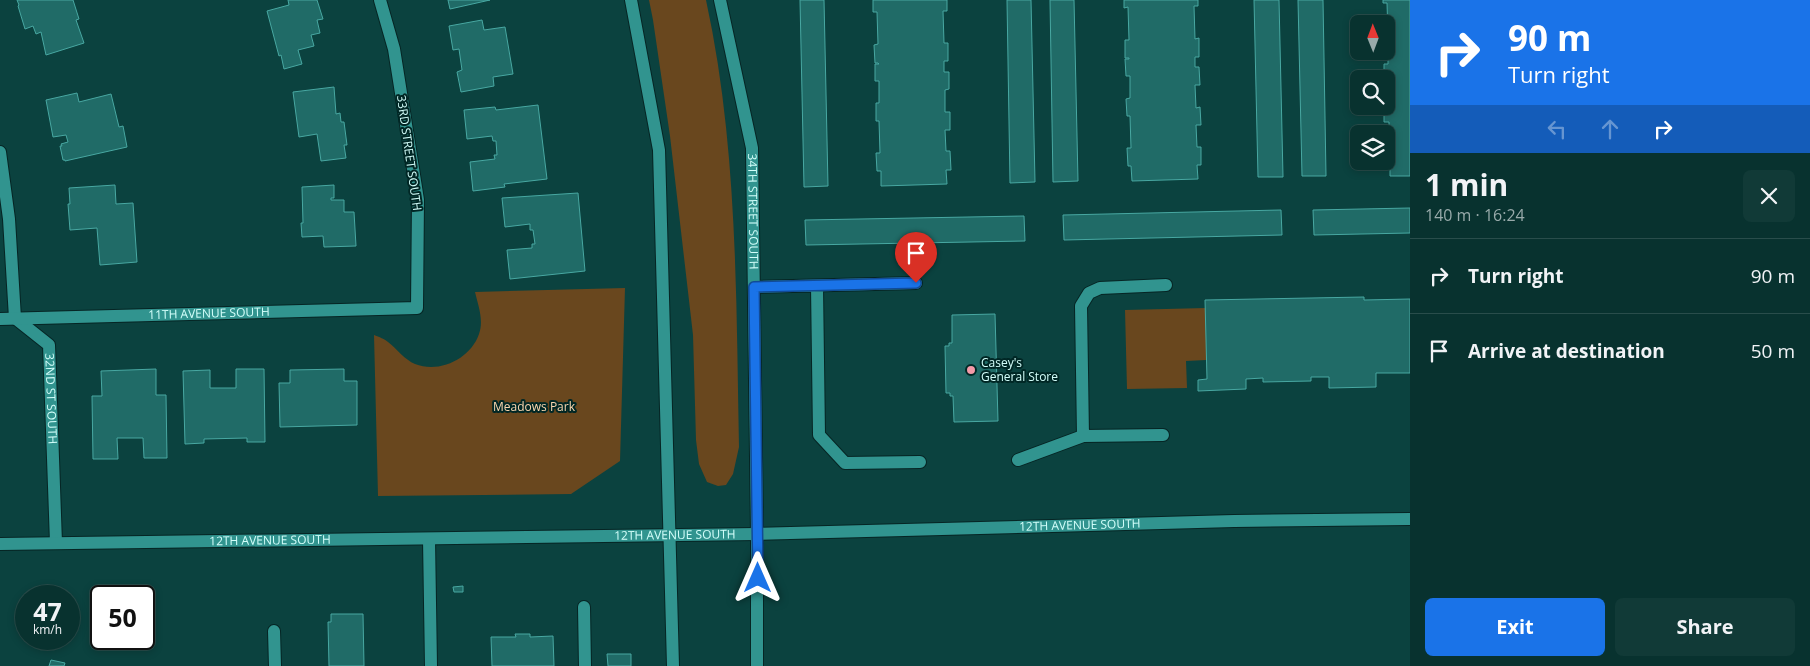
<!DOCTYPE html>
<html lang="en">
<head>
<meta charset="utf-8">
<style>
	:root { --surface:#08322f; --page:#113a37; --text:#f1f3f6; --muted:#98aaaa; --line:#294d4b; --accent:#1a73e8 }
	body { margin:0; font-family:"Open Sans",sans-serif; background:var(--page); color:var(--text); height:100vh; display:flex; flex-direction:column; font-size:19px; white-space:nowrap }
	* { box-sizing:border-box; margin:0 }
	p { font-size:16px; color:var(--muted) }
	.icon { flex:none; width:28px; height:28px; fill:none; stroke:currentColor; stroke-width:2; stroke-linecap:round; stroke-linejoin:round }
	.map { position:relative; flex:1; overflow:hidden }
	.sheet { display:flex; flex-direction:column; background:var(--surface); width:400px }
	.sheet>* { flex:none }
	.top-card { background:#1a73e8; color:#fff; overflow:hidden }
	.needle { width:32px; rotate:359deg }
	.fabs { position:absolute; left:1350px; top:15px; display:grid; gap:10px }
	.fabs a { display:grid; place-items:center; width:45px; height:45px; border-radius:8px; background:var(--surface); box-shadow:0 2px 8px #0003,0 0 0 1px var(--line); font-size:25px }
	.speed { position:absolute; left:15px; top:585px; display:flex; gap:10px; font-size:25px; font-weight:700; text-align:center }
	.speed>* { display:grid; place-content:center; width:65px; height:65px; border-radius:50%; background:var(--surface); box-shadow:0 2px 8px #0003,0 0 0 1px var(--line); line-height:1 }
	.speed small { font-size:12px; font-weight:400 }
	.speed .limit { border:2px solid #111; border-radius:8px; background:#fff; color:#111 }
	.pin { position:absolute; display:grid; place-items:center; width:42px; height:42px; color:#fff; margin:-51px -21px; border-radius:50% 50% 50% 0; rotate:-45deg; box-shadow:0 0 5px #0007 }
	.pin .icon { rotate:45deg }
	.me { position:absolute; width:55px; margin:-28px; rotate:0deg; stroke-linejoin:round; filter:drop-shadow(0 0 4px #0008) }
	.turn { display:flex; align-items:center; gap:18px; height:105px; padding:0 15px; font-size:22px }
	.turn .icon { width:65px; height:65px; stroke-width:2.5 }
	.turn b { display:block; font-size:35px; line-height:42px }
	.lanes { display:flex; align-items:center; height:48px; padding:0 15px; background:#0003; justify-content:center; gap:25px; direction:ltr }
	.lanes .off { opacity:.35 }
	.round { display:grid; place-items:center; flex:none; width:52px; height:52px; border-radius:8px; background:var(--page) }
	.summary { display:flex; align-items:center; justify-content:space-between; height:85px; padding:0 15px }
	h1 { font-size:30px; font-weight:700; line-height:38px }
	.button { display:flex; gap:10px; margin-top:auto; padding:10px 15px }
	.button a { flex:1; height:58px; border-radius:8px; background:var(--accent); color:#fff; font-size:20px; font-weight:700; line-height:58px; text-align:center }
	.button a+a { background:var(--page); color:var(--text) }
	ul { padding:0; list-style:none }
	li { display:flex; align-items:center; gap:15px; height:75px; padding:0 15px; border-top:1px solid var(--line) }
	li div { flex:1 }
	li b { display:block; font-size:19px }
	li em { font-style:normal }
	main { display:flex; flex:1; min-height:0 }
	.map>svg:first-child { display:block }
	.green { fill:#69471e }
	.building { fill:#206b67; stroke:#48a8a2 }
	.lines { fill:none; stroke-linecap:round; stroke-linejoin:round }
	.service-casing { stroke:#062524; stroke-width:14 }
	.minor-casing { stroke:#062524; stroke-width:14 }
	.tertiary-casing { stroke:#062524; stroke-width:14 }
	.secondary-casing { stroke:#062524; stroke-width:14 }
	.service { stroke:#31948f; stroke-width:12 }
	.minor { stroke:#31948f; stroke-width:12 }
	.tertiary { stroke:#31948f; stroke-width:12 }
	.secondary { stroke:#31948f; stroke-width:12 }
	.route-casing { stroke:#114b97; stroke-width:12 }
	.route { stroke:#1a73e8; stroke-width:9 }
	.poi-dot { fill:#f39aa8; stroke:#002725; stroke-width:2 }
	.labels { text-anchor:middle; stroke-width:4; stroke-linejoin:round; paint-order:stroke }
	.street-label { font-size:12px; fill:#d3fefa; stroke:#002725 }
	.poi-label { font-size:12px; fill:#d3fefa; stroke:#002725; text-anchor:start }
	.park-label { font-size:12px; fill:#fad6ae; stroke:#002725 }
</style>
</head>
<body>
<main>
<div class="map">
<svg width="1410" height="666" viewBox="0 0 1410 666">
	<rect width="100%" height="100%" fill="#0b423f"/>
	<path class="green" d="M649 0H706C738 147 736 298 739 447L733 474 726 485 718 486 707 482 699 464 696 440 693 335 670 136 653 20Z
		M625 288 620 461 571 494 378 496 374 335C379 337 385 339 388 342 397 349 405 360 415 364 440 374 471 358 479 334 484 320 478 305 475 292Z
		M1206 308V360L1186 361 1187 388 1127 389 1125 310Z"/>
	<path class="building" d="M17 0H73L79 19 76 20 84 43 46 55 41 32 36 34 33 26 25 29 18 6 19 5Z
		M288 0H317L323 19 317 20 320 33 311 35 314 46 298 50 302 64 284 69 281 55 279 56 267 11 289 5Z
		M448 0H490L450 9Z
		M800 0H824L828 186 804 187Z
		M873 0H947V11H943L944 43H948V61H944V72H949V89L945 90V112H950V130H945L946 151H950L951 170H946L947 184 881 186V171H877L876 153H880L879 121H876V103H879V81H875V64H879L878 63H875L874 45 878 44 877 12H873Z
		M1007 0H1031L1035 182 1010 183Z
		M1050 0H1074L1078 181 1053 182Z
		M1124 0H1198V6H1194L1195 39 1199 38V57H1195V67H1199L1200 85H1195L1196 108 1200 107 1201 125H1196L1197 147H1201V165H1197L1198 179 1132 181 1131 166H1128L1127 148H1131L1130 116H1127L1126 99 1130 98V76H1126L1125 59H1129V58H1125V40H1129L1128 7 1124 8Z
		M1254 0H1279L1283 177H1258Z
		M1298 0H1323L1326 176H1302Z
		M1383 0H1410V176H1390V161L1385 162 1386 143H1389V122H1384V106L1389 104 1388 81 1384 79V64H1388V53H1384V51H1386V35H1388L1387 3H1383Z
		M482 20 484 30 505 27 513 74 493 77 494 86 461 92 457 72 462 70 459 49 453 50 449 26Z
		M334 87 336 114 340 113 341 122H344L347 145H344L346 158 321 161 317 134 299 137 293 92Z
		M77 93 79 102 111 94 119 127 123 126 127 147 65 161V160H63L60 146H62L61 144 68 142 66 135 53 137 46 100Z
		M538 105 547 179 504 184 505 187 473 191 470 162 495 159 494 155H497L496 141H493L492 136 467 139 464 110 495 107 496 110Z
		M115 185 116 204 133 203 137 262 100 265 97 228 70 230 68 204H70L69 188Z
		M334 185V198H331V200H344V212H354L356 246 324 247 323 236 302 237 301 223H303L302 187Z
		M578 193 585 271 510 279 507 250 532 248V244H535L533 230H530V224L505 227 502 198Z
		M1410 208V233L1314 235 1313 210Z
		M1281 210 1282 235 1064 240 1063 215Z
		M1024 216 1025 241 806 245 805 220Z
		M1364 297V300L1410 299V373H1376V387L1329 388V377H1311V381L1263 382V378L1246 379V389L1198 391V380L1207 379 1205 300Z
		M995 314 998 421 954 422 953 396H950V393H946L945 346H949V343H952V315Z
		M156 369V395H166L167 458H144L143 438H117L118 459H93L92 396H102L101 371Z
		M236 369H264L265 442H247V438L204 439V443L185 444 183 371 210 370V388H236Z
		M344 369V381H357V425L280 427 279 383H290V370Z
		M463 586V592H454L453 587Z
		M331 614H363L364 666H329L328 622H331Z
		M515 634H530V637L553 636 554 666H492L491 637H516Z
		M607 654H631V666H608Z
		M51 660 65 663 64 666H49Z"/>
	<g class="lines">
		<g class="service-casing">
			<path id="service" d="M817 286 819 435 845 463 920 462
				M754 287 916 283
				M1083 436 1081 306 1089 293 1100 288 1166 285
				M1018 460 1083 436 1163 435
				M584 607 585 666
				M274 631 275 666"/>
		</g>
		<g class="minor-casing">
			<g id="minor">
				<path id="s1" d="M0 152 9 219 15 318 49 345 56 543"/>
				<path id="s2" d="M0 319 417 308 418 200 394 49 380 0"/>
				<path d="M429 539 431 666"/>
			</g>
		</g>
		<g class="tertiary-casing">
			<g id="tertiary">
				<path id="s3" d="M0 544 757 534 1234 521 1410 519"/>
			</g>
		</g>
		<g class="secondary-casing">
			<g id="secondary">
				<path d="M631 0 659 150 673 666"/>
				<path id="s4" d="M720 0 752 148 757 534V666"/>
			</g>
		</g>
		<use href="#service" class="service"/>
		<use href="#minor" class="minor"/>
		<use href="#tertiary" class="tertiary"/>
		<use href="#secondary" class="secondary"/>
	</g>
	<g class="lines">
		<g class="route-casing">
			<path id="route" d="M758 578 754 287 916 283"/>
		</g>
		<use href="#route" class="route"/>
	</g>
	<circle class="poi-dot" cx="971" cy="370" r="5"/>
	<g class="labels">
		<g class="street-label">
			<text transform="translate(409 153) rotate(82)" y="4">33RD STREET SOUTH</text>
			<text dy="4" stroke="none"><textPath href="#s4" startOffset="215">34TH STREET SOUTH</textPath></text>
			<text dy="4" stroke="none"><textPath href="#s2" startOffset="209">11TH AVENUE SOUTH</textPath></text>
			<text dy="4" stroke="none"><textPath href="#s1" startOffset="264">32ND ST SOUTH</textPath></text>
			<text dy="4" stroke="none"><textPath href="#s3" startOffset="1080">12TH AVENUE SOUTH</textPath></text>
			<text dy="4" stroke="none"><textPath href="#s3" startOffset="675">12TH AVENUE SOUTH</textPath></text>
			<text dy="4" stroke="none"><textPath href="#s3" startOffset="270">12TH AVENUE SOUTH</textPath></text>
		</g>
		<g class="poi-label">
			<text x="981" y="367">Casey's<tspan x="981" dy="14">General Store</tspan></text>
		</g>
		<g class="park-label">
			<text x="534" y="411">Meadows Park</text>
		</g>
	</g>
</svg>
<div class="fabs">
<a><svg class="needle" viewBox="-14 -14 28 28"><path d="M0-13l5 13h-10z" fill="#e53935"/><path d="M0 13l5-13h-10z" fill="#98aaaa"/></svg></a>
<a><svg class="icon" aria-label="search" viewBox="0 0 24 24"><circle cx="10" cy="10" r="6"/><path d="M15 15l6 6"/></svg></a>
<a><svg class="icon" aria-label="layers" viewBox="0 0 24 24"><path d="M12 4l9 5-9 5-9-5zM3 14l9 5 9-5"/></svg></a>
</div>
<div class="speed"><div>47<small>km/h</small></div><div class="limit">50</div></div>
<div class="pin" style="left:916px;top:283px;background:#d93025"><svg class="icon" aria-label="arrive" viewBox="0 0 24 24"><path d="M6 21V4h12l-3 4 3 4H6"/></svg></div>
<svg class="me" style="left:758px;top:578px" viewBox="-20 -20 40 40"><path d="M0-17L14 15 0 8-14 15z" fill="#1a73e8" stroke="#fff" stroke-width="4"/></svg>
</div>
<section class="sheet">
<div class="top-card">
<div class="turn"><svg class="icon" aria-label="right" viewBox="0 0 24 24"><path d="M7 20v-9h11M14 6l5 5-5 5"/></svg><div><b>90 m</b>Turn right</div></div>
<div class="lanes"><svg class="icon off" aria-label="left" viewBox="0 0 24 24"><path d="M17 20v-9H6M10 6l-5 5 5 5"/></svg><svg class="icon off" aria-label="ahead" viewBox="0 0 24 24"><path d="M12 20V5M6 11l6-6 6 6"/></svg><svg class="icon" aria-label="right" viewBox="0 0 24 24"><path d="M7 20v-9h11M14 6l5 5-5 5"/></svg></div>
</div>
<div class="summary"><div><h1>1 min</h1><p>140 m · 16:24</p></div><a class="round"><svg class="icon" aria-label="close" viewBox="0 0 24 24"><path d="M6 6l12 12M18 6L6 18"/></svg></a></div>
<ul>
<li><svg class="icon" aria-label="right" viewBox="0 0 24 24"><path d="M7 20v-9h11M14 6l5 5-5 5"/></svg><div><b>Turn right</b></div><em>90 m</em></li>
<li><svg class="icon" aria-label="arrive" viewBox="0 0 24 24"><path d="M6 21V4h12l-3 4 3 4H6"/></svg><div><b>Arrive at destination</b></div><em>50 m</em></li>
</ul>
<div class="button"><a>Exit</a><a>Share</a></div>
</section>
</main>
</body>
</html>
